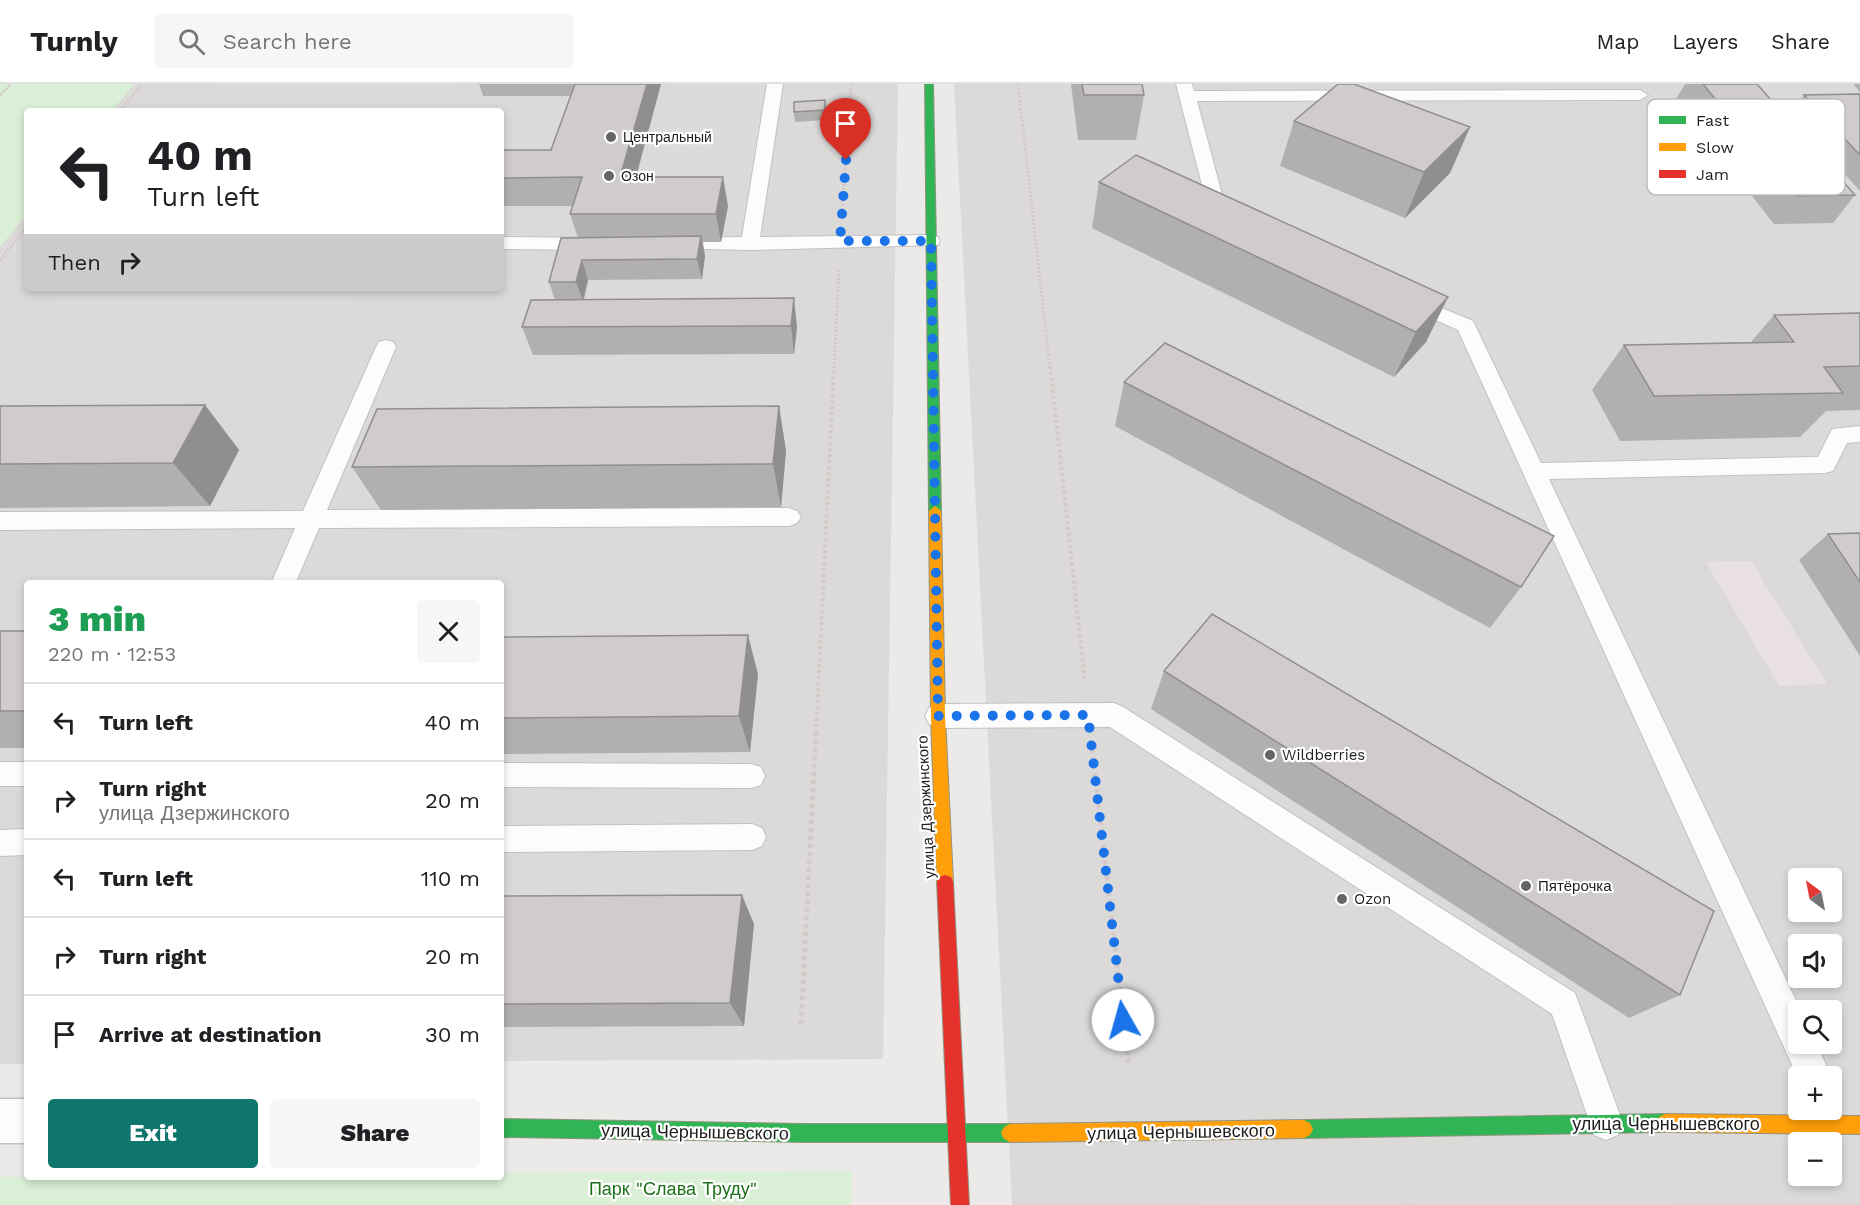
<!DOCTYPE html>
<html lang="en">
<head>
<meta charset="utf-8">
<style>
	:root { --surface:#fff; --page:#f6f6f6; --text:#202124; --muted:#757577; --line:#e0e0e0; --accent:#0f766e }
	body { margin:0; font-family:"Work Sans",sans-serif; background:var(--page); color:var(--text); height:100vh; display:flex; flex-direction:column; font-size:22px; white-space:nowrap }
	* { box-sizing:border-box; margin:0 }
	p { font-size:20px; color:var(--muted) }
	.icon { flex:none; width:33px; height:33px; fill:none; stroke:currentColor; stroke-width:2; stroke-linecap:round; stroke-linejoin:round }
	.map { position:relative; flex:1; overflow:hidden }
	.side { position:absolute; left:24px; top:496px; width:480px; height:600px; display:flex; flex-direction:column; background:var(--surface); border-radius:6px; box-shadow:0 3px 9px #0003 }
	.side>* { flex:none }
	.guide { position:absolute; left:24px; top:24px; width:480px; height:183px; border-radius:6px; box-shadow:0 3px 9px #0003; background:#fff; color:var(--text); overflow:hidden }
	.needle { width:39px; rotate:328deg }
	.buttons { position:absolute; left:1788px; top:784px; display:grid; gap:12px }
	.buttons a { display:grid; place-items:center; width:54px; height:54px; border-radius:6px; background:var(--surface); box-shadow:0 3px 9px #0003; font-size:30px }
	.pin { position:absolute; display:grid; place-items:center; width:51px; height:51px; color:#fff; margin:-62px -26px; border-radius:50% 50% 50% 0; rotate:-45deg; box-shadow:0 0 6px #0007 }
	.pin .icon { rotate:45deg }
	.me { position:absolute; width:66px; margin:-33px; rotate:353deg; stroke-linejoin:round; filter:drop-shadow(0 0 4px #0008) }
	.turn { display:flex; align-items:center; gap:21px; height:126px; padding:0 24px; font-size:27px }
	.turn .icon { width:78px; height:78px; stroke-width:2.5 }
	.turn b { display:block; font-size:42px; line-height:51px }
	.then { display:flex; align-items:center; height:57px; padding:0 24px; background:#0003; gap:12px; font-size:22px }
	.round { display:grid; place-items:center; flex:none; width:63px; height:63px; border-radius:6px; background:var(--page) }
	.head { display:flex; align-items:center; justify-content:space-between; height:102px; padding:0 24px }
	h1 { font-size:36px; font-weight:800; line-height:45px; color:#1e9e55 }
	.button { display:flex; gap:12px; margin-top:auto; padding:12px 24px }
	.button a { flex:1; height:69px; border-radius:6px; background:var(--accent); color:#fff; font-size:24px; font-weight:800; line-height:69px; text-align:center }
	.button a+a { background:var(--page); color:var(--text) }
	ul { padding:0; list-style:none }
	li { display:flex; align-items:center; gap:18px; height:78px; padding:0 24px; border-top:2px solid var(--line) }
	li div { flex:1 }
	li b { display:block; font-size:22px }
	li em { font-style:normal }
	header { display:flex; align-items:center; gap:36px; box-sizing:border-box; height:84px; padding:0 30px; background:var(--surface); border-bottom:2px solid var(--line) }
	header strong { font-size:28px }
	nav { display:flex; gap:33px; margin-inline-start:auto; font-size:21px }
	.search { width:420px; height:54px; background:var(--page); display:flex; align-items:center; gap:15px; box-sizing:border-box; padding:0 21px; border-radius:6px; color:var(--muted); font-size:22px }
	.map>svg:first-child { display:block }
	.residential { fill:#dbdad9; fill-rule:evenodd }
	.industrial { fill:#e9e0e6 }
	.park { fill:#d9efd6 }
	.parking { fill:#dcdbda }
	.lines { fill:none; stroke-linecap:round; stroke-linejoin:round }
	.lane-casing { stroke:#c2c1c0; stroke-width:2 }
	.street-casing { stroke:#c2c1c0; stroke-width:3 }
	.fast-casing { stroke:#959482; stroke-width:2 }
	.slow-casing { stroke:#959482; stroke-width:2 }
	.jam-casing { stroke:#959482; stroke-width:2 }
	.path-far2 { stroke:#d5c8c8; stroke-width:3; stroke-dasharray:2 2; stroke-linecap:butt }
	.path-far1 { stroke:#d5c8c8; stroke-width:4; stroke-dasharray:3 3; stroke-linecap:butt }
	.path { stroke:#d5c8c8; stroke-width:4.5; stroke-dasharray:4 4; stroke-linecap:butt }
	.lane { fill:#fcfcfc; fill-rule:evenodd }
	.street { fill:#fcfcfc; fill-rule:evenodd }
	.fast { fill:#30b455; fill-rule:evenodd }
	.slow { fill:#ff9f0a; fill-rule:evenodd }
	.jam { fill:#e5322d; fill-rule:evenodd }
	.wall { fill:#b2afaf }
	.shaded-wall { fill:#918f8e }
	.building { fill:#cfcccb; stroke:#918f8e; stroke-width:1.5 }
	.route { stroke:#1a73e8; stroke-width:10; stroke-dasharray:0 18 }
	.poi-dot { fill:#666565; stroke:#fff; stroke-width:2 }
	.labels { text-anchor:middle; stroke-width:4.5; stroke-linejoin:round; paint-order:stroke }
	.far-poi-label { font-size:14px; fill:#1e1e1e; stroke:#fff; text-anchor:start }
	.poi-label { font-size:15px; fill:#1e1e1e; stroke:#fff; text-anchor:start }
	.street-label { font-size:15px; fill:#1e1e1e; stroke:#fff }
	.near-street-label { font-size:18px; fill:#1e1e1e; stroke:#fff }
	.near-park-label { font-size:18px; fill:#1b7018; stroke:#fff }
	.key { fill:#fff; stroke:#bcbcbc; stroke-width:1.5 }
	.key-label { font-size:16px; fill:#1e1e1e }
</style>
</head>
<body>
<header>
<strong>Turnly</strong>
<div class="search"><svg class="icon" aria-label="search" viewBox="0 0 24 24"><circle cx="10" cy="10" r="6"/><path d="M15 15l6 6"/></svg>Search here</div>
<nav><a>Map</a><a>Layers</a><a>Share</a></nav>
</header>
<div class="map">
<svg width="1860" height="1121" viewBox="0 0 1860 1121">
	<rect width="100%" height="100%" fill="#eceae8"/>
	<path class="residential" d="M0 0H898L883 975 501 977V500H27V980H0ZM27 27H501V204H27Z
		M954 0H1860V1121H1012ZM1798 795H1832V828H1798ZM1798 861H1832V894H1798ZM1798 927H1832V960H1798ZM1798 993H1832V1026H1798ZM1798 1059H1832V1092H1798Z"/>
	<path class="industrial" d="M1751 477 1827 600 1779 602 1706 478Z"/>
	<path class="park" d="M0 0H134L112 27H27V130L0 163Z
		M852 1087 851 1121H0V1093L501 1094V1089Z"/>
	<path class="parking" d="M213 0H458L445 27H193Z
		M671 0H765L752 91 649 92Z
		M60 204H360L338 255 20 257Z
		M1657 1077 1673 1121H1410L1400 1084Z
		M1396 1086 1404 1121H1200L1195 1090Z"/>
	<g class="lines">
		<g class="lane-casing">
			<path id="lane" d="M767 0H783L760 153 931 151 938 153 940 157 938 161 750 166 660 164 658 160 660 156 667 154 742 153Z
				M1176 0H1192L1194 7 1640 6 1648 11 1640 16 1197 17 1227 129 1236 135 1234 139C1225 141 1215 139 1210 132Z
				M501 153 595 154 602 156 604 160 602 164 595 166 501 165Z
				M1408 210 1473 237 1541 379 1818 373 1832 345 1860 342V358L1847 359 1833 387 1825 389 1549 395 1801 927H1798V960H1817L1831 993 1798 994 1458 246 1401 220 1398 216 1401 212Z
				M386 256 393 258 396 263 327 426 789 424 797 427 801 433 797 439 789 442 319 444 295 500H271L295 444 0 446V428L303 427 376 263 379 258Z
				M1114 619 1123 623 1575 909 1623 1039 1618 1051 1606 1056 1594 1051 1552 930 1110 643 938 644 929 640 925 632 929 624 938 620Z
				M0 678H27V702H0Z
				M501 679 751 680 761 683 765 692 761 701 751 704 501 703Z
				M752 740 762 744 766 753 762 762 752 766 501 768V742Z
				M27 745V771L0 772V746Z"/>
		</g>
		<g class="street-casing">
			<path id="street" d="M0 1015H27V1059H0Z"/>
		</g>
		<g class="fast-casing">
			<path id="fast" d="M925 0H933L941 427 935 432 929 427Z
				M1665 1030 1671 1033 1674 1039 1671 1045 1665 1048 1304 1054 1298 1051 1295 1045 1298 1039 1304 1036Z
				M501 1035 802 1040H1010L1016 1043 1019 1049 1016 1055 1010 1058H802L501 1053Z"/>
		</g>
		<g class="slow-casing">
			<path id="slow" d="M935 422 941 427 945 632 953 798 951 803 945 805 939 803 937 798 931 632 929 427Z
				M1665 1030 1860 1032V1050L1665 1048 1659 1045 1656 1039 1659 1033Z
				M1304 1036 1310 1039 1313 1045 1310 1051 1304 1054 1010 1058 1004 1055 1001 1049 1004 1043 1010 1040Z"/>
		</g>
		<g class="jam-casing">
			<path id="jam" d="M945 791 951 793 953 798 969 1121H951L937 798 939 793Z"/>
		</g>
		<path class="path-far2" d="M1018 0 1050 284
			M0 11 11 0
			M120 27 142 0
			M842 130 851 0
			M0 176 27 142
			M834 284 839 186"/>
		<path class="path-far1" d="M1050 282 1085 598
			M816 649 834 282"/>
		<path class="path" d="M1092 665 1129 983
			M801 940 816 648"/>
		<use href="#lane" class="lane"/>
		<use href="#street" class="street"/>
		<use href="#fast" class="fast"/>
		<use href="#slow" class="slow"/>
		<use href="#jam" class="jam"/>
	</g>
	<path class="wall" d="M479 0H661L636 93 728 122 721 158H703L705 172 702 195 588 196 584 216 797 243 794 270 533 271 522 243 555 216 549 198 578 154 570 130 573 122H501V66H551L571 12H483Z
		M1071 0H1142L1144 11 1136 56H1078Z
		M1685 0H1757L1855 111 1833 139 1774 140 1676 15Z
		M1853 0H1860V8Z
		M1860 10V107L1790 30 1804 11Z
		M825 26V36L795 38 794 28Z
		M1294 37 1470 43 1450 89 1405 134 1280 82Z
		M1099 98 1448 213 1426 258 1394 293 1092 144Z
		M1860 229V326L1826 327 1800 353 1620 357 1592 306 1624 261 1751 258 1774 231Z
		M1124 298 1521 503 1490 544 1115 342Z
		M205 321 239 366 210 422 0 424V322Z
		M779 322 786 367 781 423 381 426 352 383Z
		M1860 449V572L1799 476 1828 450Z
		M0 547H27V664H0Z
		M501 553 758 590 750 668 501 670Z
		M1164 587 1680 911 1629 934 1151 625Z
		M501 812 754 840 744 942 501 943Z"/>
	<path class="shaded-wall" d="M647 0H661L628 122 620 93Z
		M1470 43 1450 89 1405 134 1424 88Z
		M723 93 728 122 721 158 716 130Z
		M701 152 705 172 702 195 697 175Z
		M582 176 588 196 583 217 576 198Z
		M1448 213 1426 258 1394 293 1416 248Z
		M794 214 797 243 794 270 791 242Z
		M205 321 239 366 210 422 173 379Z
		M779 322 786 367 781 423 773 380Z
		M748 551 758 590 750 668 739 632Z
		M742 811 754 840 744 942 730 919Z"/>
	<path class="building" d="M575 0H647L620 93H723L716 130H570L582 93 501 94V66H551Z
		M1082 0H1142L1144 11H1084Z
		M1338 0H1354L1470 43 1424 88 1294 37Z
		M1703 0H1757L1855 111 1795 112Z
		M1860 10V71L1804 11Z
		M825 16V26L794 28V18Z
		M1136 71 1448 213 1416 248 1099 98Z
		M701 152 697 175 582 176 576 198H549L561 154Z
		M794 214 791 242 522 243 531 216Z
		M1860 229V282L1824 283 1843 309 1654 312 1624 261 1794 258 1774 231Z
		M1165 259 1554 452 1521 503 1124 298Z
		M205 321 173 379 0 380V322Z
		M779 322 773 380 352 383 377 325Z
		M1860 449V498L1828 450Z
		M1212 530 1714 827 1680 911 1164 587Z
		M0 547H27V627H0Z
		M748 551 739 632 501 634V553Z
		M742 811 730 919 501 920V812Z"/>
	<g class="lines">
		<path class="route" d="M846 76 840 157H931L938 632 1088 631 1123 936"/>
	</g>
	<g class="poi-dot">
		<circle cx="611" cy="53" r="6"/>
		<circle cx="609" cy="92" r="6"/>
		<circle cx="1270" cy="671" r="6"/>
		<circle cx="1526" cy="802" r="6"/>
		<circle cx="1342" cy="815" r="6"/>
	</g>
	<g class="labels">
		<g class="far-poi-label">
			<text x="623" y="58">Центральный</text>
			<text x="621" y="97">Озон</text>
		</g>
		<g class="poi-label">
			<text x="1282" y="676">Wildberries</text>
			<text x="1538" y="807">Пятёрочка</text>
			<text x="1354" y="820">Ozon</text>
		</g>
		<g class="street-label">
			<text transform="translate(926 723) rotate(-93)" y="5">улица Дзержинского</text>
		</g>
		<g class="near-street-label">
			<text x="1666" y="1046">улица Чернышевского</text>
			<text transform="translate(695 1048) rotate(1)" y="6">улица Чернышевского</text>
			<text transform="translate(1181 1048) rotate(-1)" y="6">улица Чернышевского</text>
		</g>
		<g class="near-park-label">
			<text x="673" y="1111">Парк "Слава Труду"</text>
		</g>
	</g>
	<rect x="1647" y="15" width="198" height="96" rx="9" class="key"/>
	<rect x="1659" y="32" width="27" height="8" fill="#30b455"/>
	<rect x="1659" y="59" width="27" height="8" fill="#ff9f0a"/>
	<rect x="1659" y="86" width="27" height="8" fill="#e5322d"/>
	<g class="key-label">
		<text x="1696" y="42">Fast</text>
		<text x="1696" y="69">Slow</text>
		<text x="1696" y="96">Jam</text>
	</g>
</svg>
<div class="buttons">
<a><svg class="needle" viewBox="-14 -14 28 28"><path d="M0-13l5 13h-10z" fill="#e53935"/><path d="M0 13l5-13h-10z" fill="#757577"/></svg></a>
<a><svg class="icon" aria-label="sound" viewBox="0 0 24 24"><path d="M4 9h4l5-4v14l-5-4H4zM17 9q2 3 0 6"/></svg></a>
<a><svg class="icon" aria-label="search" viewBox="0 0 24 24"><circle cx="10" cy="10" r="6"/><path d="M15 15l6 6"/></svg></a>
<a>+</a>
<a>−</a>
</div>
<div class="pin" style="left:846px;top:76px;background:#d93025"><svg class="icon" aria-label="arrive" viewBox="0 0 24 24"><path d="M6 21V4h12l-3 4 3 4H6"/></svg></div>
<svg class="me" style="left:1123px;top:936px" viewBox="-20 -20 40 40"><circle r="19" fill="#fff"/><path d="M0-13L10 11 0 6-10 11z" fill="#1a73e8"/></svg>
<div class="guide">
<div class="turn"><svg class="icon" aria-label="left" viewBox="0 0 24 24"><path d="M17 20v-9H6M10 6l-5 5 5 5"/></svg><div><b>40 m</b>Turn left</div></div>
<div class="then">Then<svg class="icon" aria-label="right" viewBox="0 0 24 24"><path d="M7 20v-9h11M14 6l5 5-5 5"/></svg></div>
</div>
<section class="side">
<div class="head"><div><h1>3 min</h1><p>220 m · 12:53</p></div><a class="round"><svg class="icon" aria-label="close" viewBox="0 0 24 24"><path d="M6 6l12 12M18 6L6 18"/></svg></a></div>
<ul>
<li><svg class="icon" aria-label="left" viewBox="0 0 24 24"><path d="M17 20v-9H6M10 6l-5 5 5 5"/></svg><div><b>Turn left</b></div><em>40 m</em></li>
<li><svg class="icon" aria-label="right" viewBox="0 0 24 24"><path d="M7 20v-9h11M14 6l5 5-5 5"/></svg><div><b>Turn right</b><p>улица Дзержинского</p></div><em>20 m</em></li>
<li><svg class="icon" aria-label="left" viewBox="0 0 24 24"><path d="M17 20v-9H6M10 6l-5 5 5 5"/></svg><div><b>Turn left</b></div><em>110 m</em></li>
<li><svg class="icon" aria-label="right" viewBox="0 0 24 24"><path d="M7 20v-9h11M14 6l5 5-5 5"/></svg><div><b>Turn right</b></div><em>20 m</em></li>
<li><svg class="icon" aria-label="arrive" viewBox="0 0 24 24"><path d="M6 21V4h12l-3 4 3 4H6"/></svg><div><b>Arrive at destination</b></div><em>30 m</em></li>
</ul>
<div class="button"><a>Exit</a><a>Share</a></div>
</section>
</div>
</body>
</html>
